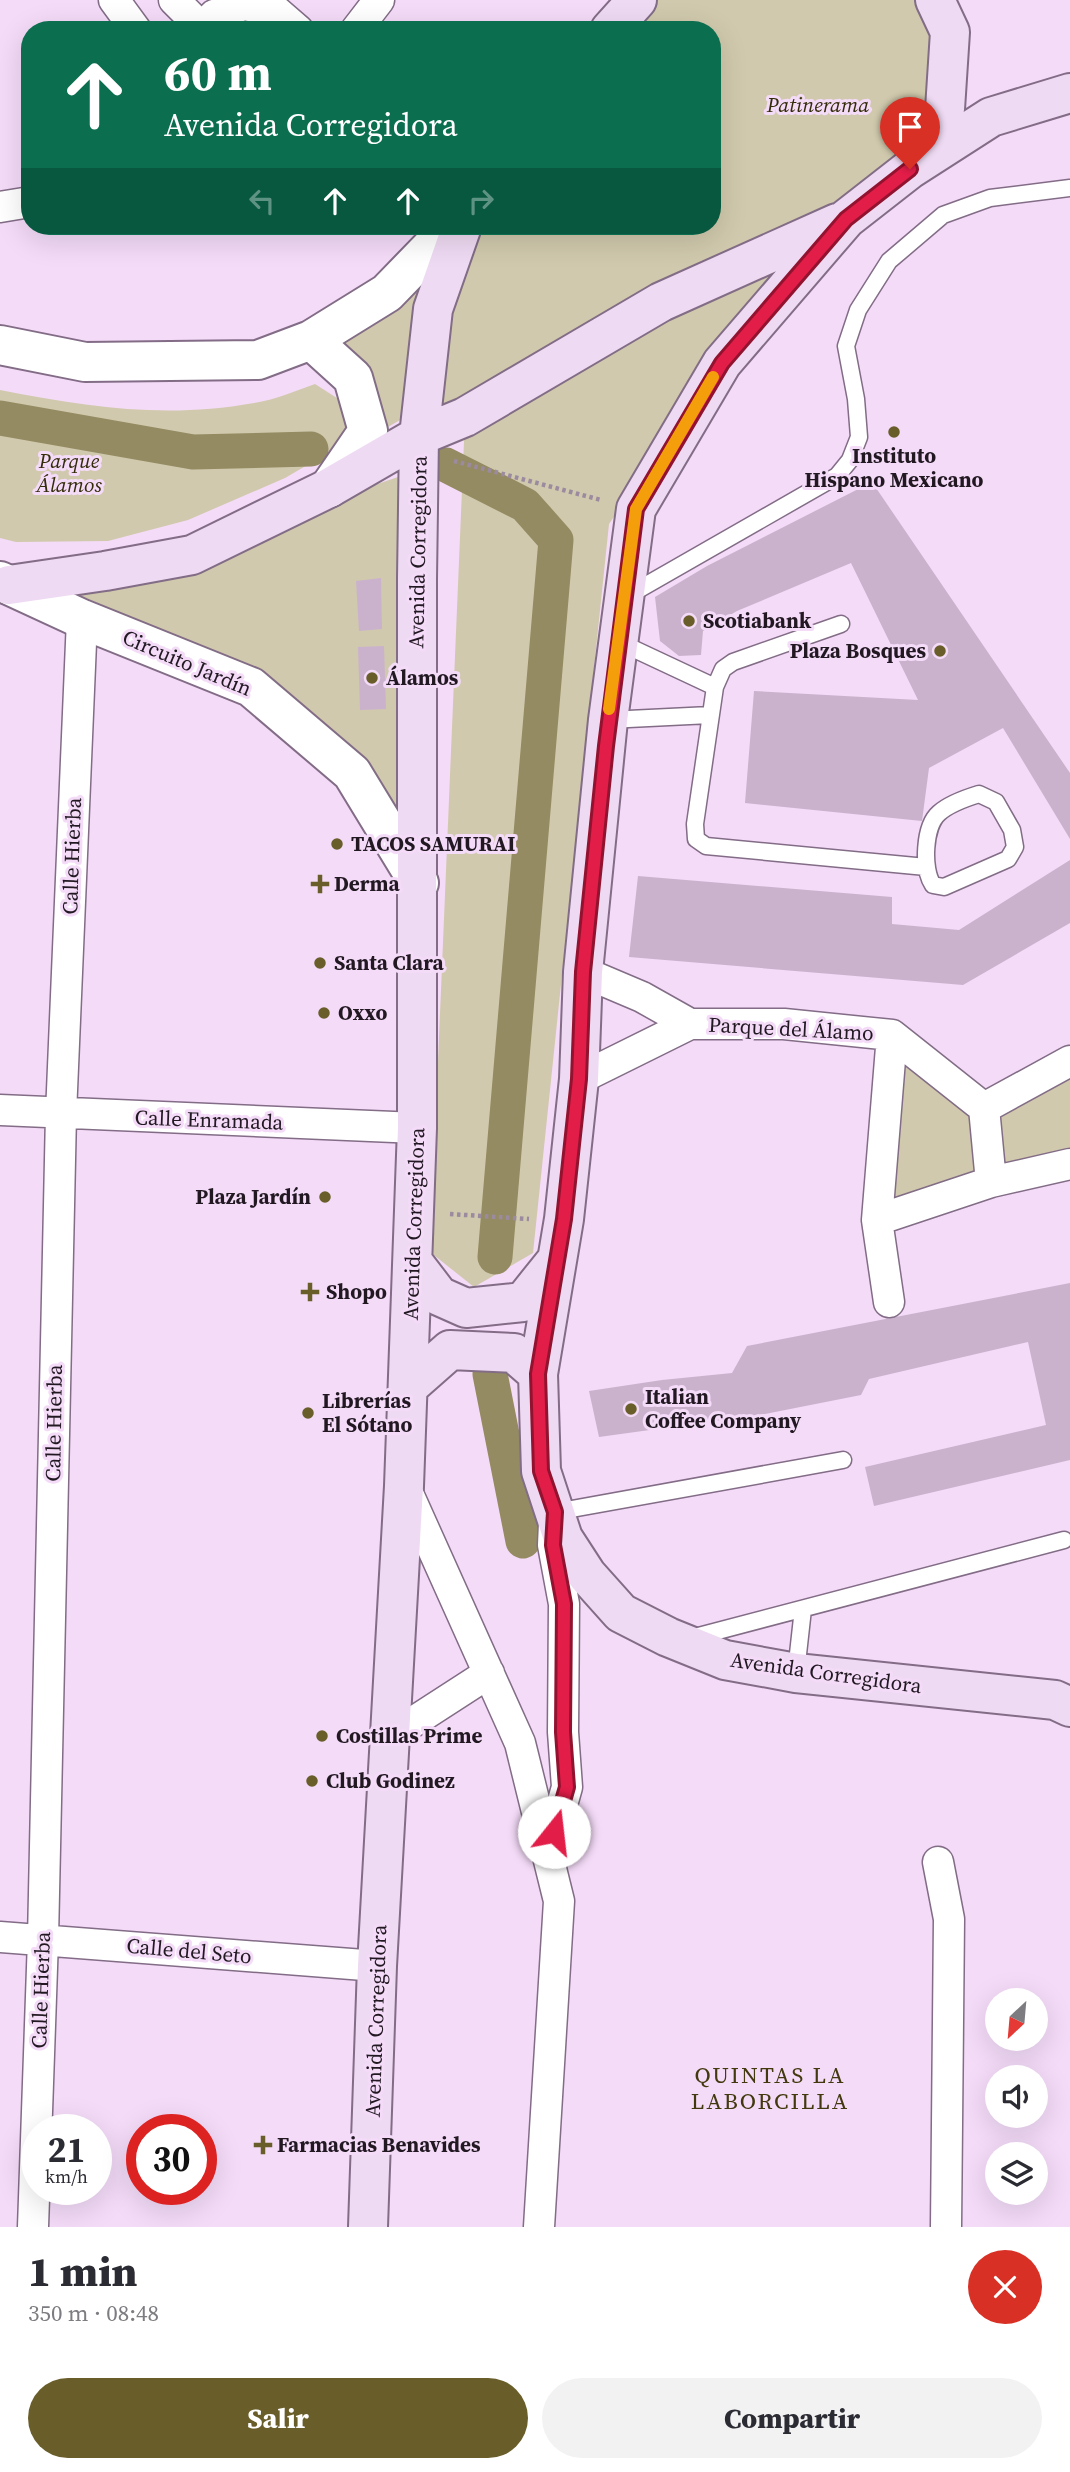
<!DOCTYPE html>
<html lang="es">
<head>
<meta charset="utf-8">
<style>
	:root { --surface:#fff; --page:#f2f2f3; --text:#2b2b33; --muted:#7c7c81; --accent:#695d2a }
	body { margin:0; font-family:"Source Serif 4",serif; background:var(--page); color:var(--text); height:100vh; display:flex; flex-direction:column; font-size:26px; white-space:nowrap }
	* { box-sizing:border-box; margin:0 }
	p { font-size:23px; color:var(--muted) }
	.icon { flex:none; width:38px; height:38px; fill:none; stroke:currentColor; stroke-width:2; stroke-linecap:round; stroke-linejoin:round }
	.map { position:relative; height:2227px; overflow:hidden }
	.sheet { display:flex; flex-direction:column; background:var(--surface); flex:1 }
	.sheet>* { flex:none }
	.guide { position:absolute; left:21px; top:21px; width:700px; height:214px; border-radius:28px; box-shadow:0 7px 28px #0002; background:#0b6e4f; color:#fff; overflow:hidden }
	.needle { width:46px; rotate:206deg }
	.tools { position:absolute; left:985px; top:1988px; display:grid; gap:14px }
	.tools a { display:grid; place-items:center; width:63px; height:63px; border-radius:50%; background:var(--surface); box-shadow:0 7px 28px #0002; font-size:35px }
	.speed { position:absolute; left:21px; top:2114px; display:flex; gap:14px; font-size:35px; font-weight:700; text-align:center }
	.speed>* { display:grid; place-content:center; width:91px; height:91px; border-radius:50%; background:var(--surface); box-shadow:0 7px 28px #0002; line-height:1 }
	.speed small { font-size:18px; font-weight:400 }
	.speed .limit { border:10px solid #d22; background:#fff; color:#111 }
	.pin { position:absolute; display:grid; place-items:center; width:60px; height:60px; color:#fff; margin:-72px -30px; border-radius:50% 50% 50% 0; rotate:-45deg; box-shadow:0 0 7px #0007 }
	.pin .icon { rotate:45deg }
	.me { position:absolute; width:77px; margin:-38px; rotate:16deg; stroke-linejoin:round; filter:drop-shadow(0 0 5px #0008) }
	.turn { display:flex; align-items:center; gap:24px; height:147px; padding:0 28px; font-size:32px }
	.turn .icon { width:91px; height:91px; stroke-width:2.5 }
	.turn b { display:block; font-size:49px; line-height:60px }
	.lanes { display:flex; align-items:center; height:66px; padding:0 28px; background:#0003; justify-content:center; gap:35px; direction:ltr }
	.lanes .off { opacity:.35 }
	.round { display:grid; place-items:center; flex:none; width:74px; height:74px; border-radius:37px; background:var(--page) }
	.headline { display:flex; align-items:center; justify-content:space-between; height:119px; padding:0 28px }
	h1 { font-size:42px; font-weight:800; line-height:52px }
	.button { display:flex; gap:14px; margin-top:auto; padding:14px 28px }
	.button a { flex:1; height:80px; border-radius:42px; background:var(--accent); color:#fff; font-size:28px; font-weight:800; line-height:80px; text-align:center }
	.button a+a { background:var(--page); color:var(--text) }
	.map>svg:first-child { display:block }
	.green { fill:#d0c9ad }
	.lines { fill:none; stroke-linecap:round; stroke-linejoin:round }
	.canal { stroke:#948b62; stroke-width:35 }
	.building { fill:#cab2cd }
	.service-casing { stroke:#826c86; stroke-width:19 }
	.minor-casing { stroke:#826c86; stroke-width:33 }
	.tertiary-casing { stroke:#826c86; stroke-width:42 }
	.secondary-casing { stroke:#826c86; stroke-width:42 }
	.path { stroke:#9c8a9f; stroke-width:4.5; stroke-dasharray:3.5 3.5; stroke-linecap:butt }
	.service { stroke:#fff; stroke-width:16 }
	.minor { stroke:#fff; stroke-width:30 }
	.tertiary { stroke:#fff; stroke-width:38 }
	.secondary { stroke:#efdaf3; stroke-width:38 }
	.route-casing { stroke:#92132f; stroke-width:18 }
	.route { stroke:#e11d48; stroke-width:12 }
	.slow { stroke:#f59e0b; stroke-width:12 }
	.poi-dot { fill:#695d2a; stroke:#f4dbf8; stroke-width:2.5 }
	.labels { text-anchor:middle; stroke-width:6; stroke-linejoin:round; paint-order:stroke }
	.park-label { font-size:21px; font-style:italic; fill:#322b07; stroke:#f4dbf8 }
	.poi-label { font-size:21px; font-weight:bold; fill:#211822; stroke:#f4dbf8; text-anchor:start }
	.street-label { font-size:21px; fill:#211822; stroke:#f4dbf8 }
	.neighbourhood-label { font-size:23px; letter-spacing:2px; fill:#42390f; stroke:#f4dbf8 }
</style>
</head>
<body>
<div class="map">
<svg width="1070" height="2227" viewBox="0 0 1070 2227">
	<rect width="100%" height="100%" fill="#f4dbf8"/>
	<path class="green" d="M637 0H935L945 109 791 258 609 524 533 1253 474 1287 430 1252 465 418 419 436 462 226H712V30H610Z
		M427 278 400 420 381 431 325 337Z
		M315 384 340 400 349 427 333 450 285 478 188 520 108 541 16 542 0 538V390C88 407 165 419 254 403 275 400 295 391 315 384Z
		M398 477 405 829 244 666 67 590Z
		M903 1065 979 1118 1070 1079V1158L885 1199Z"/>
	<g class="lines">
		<path class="canal" d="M0 418 193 452 311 449
			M446 465 525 505 556 540 495 1257
			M490 1374 523 1541"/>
	</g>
	<path class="building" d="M872 482 1070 773V839L1003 728 929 768 922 821 745 803 754 691 918 700 851 563 737 611 703 631 701 655 679 656 660 641 655 597 707 566Z
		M381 578 382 629 359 631 356 581Z
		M384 646 386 709 360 710 358 647Z
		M1070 860V923L963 985 629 957 638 876 892 897V924L959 930Z
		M1070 1283V1460L874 1506 865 1467 1046 1425 1028 1342 869 1379 861 1395 765 1414 599 1437 589 1391 662 1380 732 1373 747 1346Z"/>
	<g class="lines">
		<g class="service-casing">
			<path id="service" d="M629 595 837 476 850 460 859 437 856 399 846 346 858 310 889 261 943 215 990 198 1070 188
				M841 624 733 662 723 669 715 687 695 824 696 839 706 846 926 867
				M619 642 715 687
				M608 720 710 715
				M979 794 996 802 1012 830 1015 847 1008 859 944 887 933 885C922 869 924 826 939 813 949 804 966 798 979 794Z
				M555 1512 843 1460
				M691 1638 1064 1540
				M796 1672 803 1609"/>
		</g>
		<g class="minor-casing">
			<path id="minor" d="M114 0 136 30
				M174 0 202 28
				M201 30 214 15 244 5 276 11 298 30
				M356 30 379 0
				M0 207 30 202
				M583 972 642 997 690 1024
				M579 1079 690 1024H784L892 1035 984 1108 991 1182
				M984 1108 1070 1061
				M0 1110 417 1128
				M877 1220 991 1182 1070 1164
				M889 1302 877 1220 892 1035
				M405 1487 520 1743 559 1901 539 2227
				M390 1737 489 1673
				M549 1851 567 1787 563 1732 564 1604 553 1545 554 1523
				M938 1862 949 1919 946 2227
				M0 1937 377 1966
				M33 2227 43 1939 61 1114 82 619"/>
		</g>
		<g class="tertiary-casing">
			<path id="tertiary" d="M311 340 353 378 368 431 329 488
				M0 345 85 362 258 360 311 340 387 293 452 226
				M0 581 82 619 251 687 352 773 419 883"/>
		</g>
		<g class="secondary-casing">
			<path id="secondary" d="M610 30 637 0
				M1070 93 991 117 910 169 846 219 722 363 636 509 608 720 583 972 579 1079 564 1219 538 1374 541 1471 563 1538 587 1575 621 1613 668 1637 725 1660 796 1673 1055 1700 1070 1707
				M913 164 945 109 950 32 935 0
				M9 585 105 571 192 555 329 488 419 436 465 417 661 302 837 223
				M413 1262 439 1296 466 1308 523 1302 555 1262
				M408 1387 450 1350 514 1353 538 1374
				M368 2227 377 1966 404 1486 417 1128V579L419 436 433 309 462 226"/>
		</g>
		<path class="path" d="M454 461 601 500
			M450 1214 529 1219"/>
		<use href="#service" class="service"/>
		<use href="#minor" class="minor"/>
		<use href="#tertiary" class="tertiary"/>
		<use href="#secondary" class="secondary"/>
	</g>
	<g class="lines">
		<g class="route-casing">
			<path id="route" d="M554 1832 567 1787 563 1732 564 1604 553 1545 555 1512 541 1471 538 1374 564 1219 579 1079 583 972 606 746 636 509 722 363 846 219 910 169"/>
		</g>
		<use href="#route" class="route"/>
		<path class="slow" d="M609 709 636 509 713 377"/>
	</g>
	<g class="poi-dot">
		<circle cx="894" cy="432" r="7"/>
		<circle cx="689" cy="621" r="7"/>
		<circle cx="940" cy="651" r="7"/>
		<circle cx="372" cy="678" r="7"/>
		<circle cx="337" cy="844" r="7"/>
		<path d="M316.5 873.5h7v7h7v7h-7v7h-7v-7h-7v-7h7z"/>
		<circle cx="320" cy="963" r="7"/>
		<circle cx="324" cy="1013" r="7"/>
		<circle cx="325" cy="1197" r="7"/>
		<path d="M306.5 1281.5h7v7h7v7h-7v7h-7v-7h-7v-7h7z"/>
		<circle cx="631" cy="1409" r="7"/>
		<circle cx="308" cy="1413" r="7"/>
		<circle cx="322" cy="1736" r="7"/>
		<circle cx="312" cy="1781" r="7"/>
		<path d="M259.5 2134.5h7v7h7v7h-7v7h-7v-7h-7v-7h7z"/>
	</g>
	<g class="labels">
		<g class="park-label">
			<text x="818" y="112">Patinerama</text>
			<text x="69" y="468">Parque<tspan x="69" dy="24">Álamos</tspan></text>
		</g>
		<g class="poi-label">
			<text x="894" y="463" text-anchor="middle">Instituto<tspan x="894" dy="24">Hispano Mexicano</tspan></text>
			<text x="703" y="628">Scotiabank</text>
			<text x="926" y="658" text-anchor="end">Plaza Bosques</text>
			<text x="386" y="685">Álamos</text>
			<text x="351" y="851">TACOS SAMURAI</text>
			<text x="334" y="891">Derma</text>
			<text x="334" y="970">Santa Clara</text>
			<text x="338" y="1020">Oxxo</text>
			<text x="311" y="1204" text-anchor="end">Plaza Jardín</text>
			<text x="326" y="1299">Shopo</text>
			<text x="645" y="1404">Italian<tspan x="645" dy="24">Coffee Company</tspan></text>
			<text x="322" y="1408">Librerías<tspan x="322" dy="24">El Sótano</tspan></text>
			<text x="336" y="1743">Costillas Prime</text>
			<text x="326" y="1788">Club Godinez</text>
			<text x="277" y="2152">Farmacias Benavides</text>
		</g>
		<g class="street-label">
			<text transform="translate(418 552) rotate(-89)" y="7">Avenida Corregidora</text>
			<text transform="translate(187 663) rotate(23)" y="7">Circuito Jardín</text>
			<text transform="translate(72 856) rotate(-88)" y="7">Calle Hierba</text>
			<text transform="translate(791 1029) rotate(3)" y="7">Parque del Álamo</text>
			<text transform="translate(209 1120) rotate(2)" y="7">Calle Enramada</text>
			<text transform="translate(414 1224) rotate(-88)" y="7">Avenida Corregidora</text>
			<text transform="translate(54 1423) rotate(-89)" y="7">Calle Hierba</text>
			<text transform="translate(826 1673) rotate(8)" y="7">Avenida Corregidora</text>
			<text transform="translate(189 1951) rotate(5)" y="7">Calle del Seto</text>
			<text transform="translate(41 1990) rotate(-88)" y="7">Calle Hierba</text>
			<text transform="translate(376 2021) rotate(-88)" y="7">Avenida Corregidora</text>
		</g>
		<g class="neighbourhood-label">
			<text x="770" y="2083">QUINTAS LA<tspan x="770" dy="26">LABORCILLA</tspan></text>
		</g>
	</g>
</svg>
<div class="tools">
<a><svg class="needle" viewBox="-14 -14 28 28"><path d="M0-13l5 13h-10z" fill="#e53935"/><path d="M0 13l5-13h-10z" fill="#7c7c81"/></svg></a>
<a><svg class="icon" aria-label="sound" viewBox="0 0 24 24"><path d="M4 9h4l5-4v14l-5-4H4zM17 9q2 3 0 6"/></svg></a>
<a><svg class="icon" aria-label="layers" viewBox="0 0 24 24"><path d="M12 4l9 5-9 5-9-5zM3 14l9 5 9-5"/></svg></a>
</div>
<div class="speed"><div>21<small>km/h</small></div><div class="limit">30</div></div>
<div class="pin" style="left:910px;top:169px;background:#d93025"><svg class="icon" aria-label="arrive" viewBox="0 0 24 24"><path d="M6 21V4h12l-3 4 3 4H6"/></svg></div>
<svg class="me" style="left:554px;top:1832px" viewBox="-20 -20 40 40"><circle r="19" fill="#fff"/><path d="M0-13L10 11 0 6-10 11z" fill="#e11d48"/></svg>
<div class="guide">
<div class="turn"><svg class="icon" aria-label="ahead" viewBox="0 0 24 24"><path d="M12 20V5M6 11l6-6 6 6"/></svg><div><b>60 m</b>Avenida Corregidora</div></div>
<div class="lanes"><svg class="icon off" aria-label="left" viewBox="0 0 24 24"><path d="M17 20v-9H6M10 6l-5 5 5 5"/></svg><svg class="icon" aria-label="ahead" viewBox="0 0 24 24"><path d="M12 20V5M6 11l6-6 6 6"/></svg><svg class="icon" aria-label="ahead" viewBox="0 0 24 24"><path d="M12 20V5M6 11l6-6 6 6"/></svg><svg class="icon off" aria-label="right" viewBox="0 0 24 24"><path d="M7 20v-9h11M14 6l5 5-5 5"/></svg></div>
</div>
</div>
<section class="sheet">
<div class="headline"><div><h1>1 min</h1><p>350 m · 08:48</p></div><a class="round" style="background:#d93025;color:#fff"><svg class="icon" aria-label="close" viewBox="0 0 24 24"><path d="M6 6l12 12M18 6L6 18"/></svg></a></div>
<div class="button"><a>Salir</a><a>Compartir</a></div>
</section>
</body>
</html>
